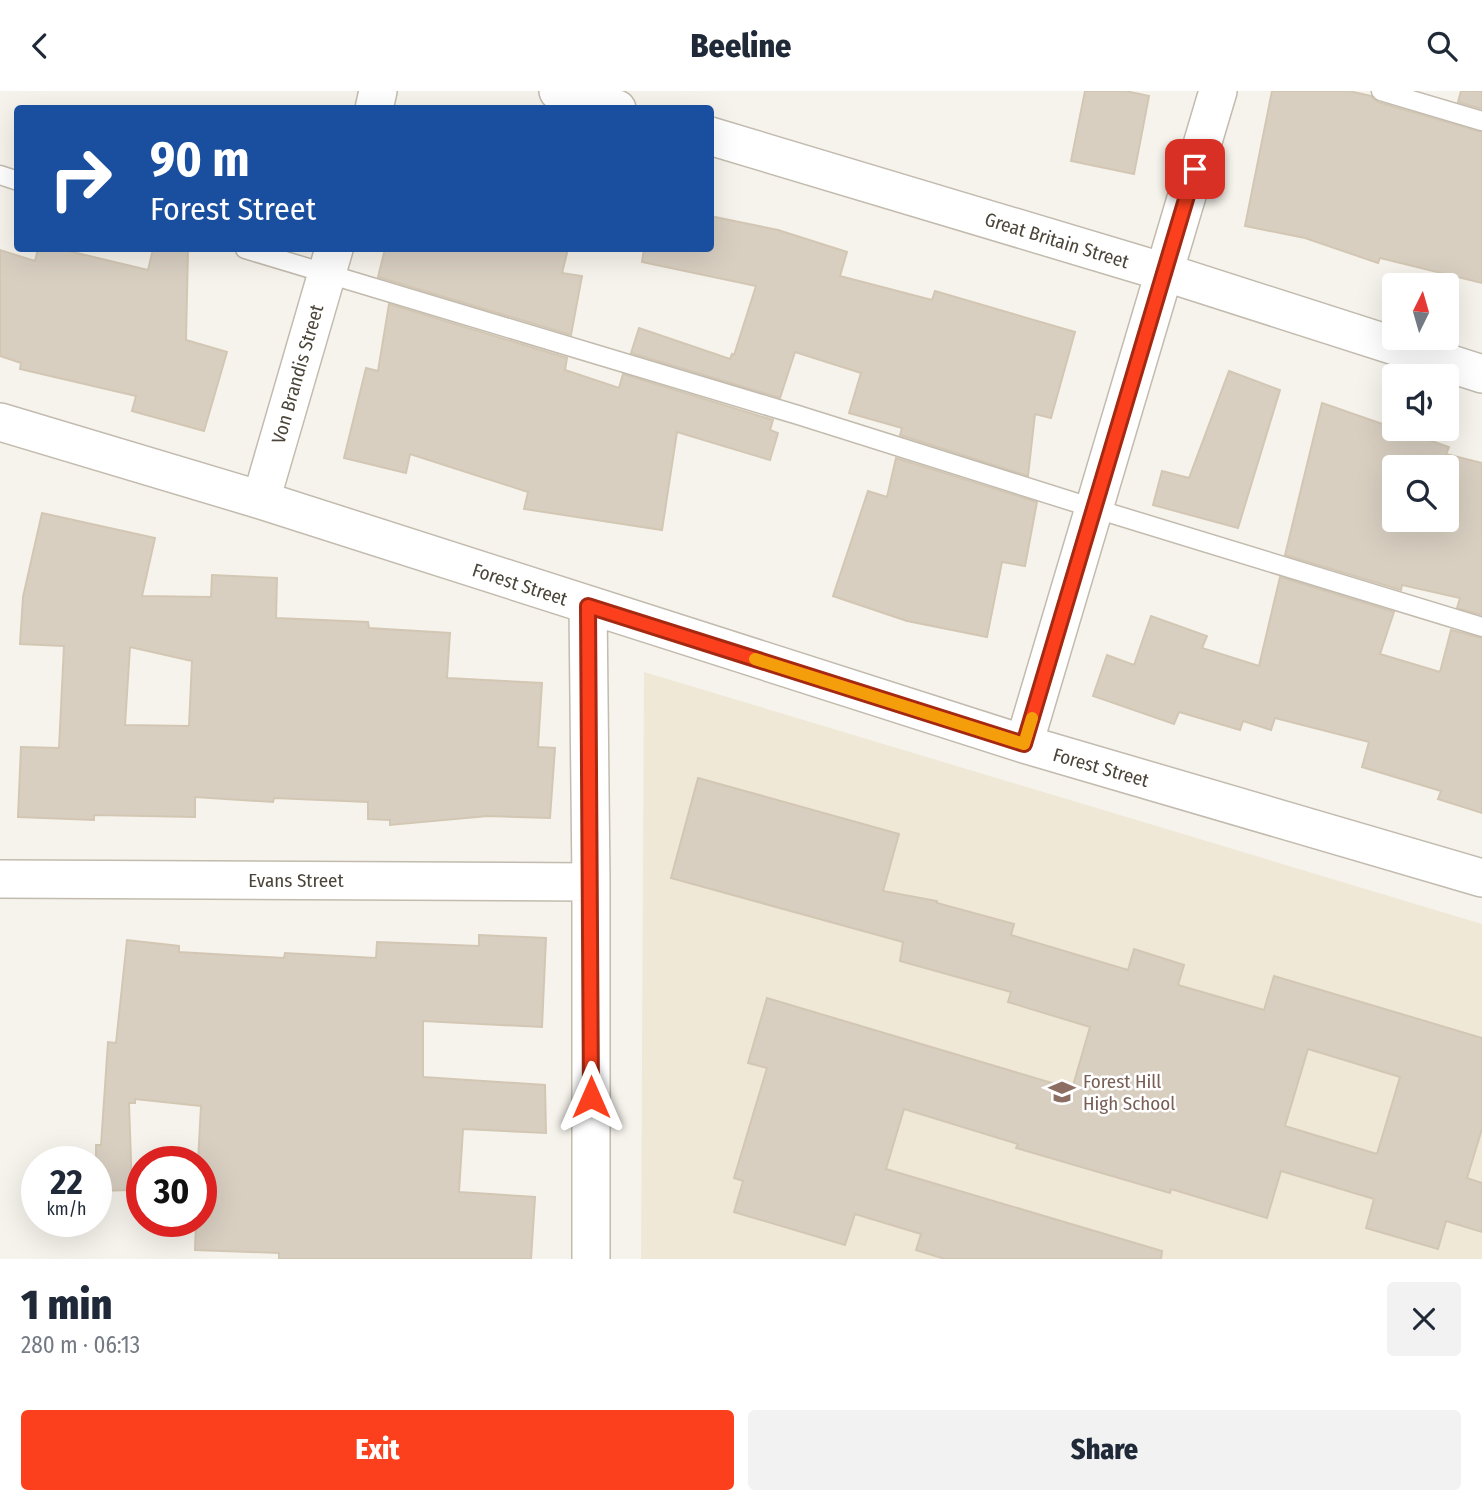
<!DOCTYPE html>
<html lang="en">
<head>
<meta charset="utf-8">
<style>
	:root { --surface:#fff; --page:#f2f2f3; --text:#1f2937; --muted:#747a83; --accent:#fc3f1d }
	body { margin:0; font-family:"Fira Sans Condensed",sans-serif; background:var(--page); color:var(--text); height:100vh; display:flex; flex-direction:column; font-size:26px; white-space:nowrap }
	* { box-sizing:border-box; margin:0 }
	p { font-size:23px; color:var(--muted) }
	.icon { flex:none; width:38px; height:38px; fill:none; stroke:currentColor; stroke-width:2; stroke-linecap:round; stroke-linejoin:round }
	.map { position:relative; height:1168px; overflow:hidden }
	.drawer { display:flex; flex-direction:column; background:var(--surface); flex:1 }
	.drawer>* { flex:none }
	.hud { position:absolute; left:14px; top:14px; width:700px; height:147px; border-radius:7px; box-shadow:0 7px 28px #0002; background:#1a4fa0; color:#fff; overflow:hidden }
	.needle { width:46px; rotate:5deg }
	.tools { position:absolute; left:1382px; top:182px; display:grid; gap:14px }
	.tools a { display:grid; place-items:center; width:77px; height:77px; border-radius:7px; background:var(--surface); box-shadow:0 7px 28px #0002; font-size:35px }
	.speed { position:absolute; left:21px; top:1055px; display:flex; gap:14px; font-size:35px; font-weight:700; text-align:center }
	.speed>* { display:grid; place-content:center; width:91px; height:91px; border-radius:50%; background:var(--surface); box-shadow:0 7px 28px #0002; line-height:1 }
	.speed small { font-size:18px; font-weight:400 }
	.speed .limit { border:10px solid #d22; background:#fff; color:#111 }
	.pin { position:absolute; display:grid; place-items:center; width:60px; height:60px; color:#fff; margin:-30px; border-radius:14px; box-shadow:0 4px 10px #0006 }
	.me { position:absolute; width:77px; margin:-38px; rotate:0deg; stroke-linejoin:round; filter:drop-shadow(0 0 5px #0008) }
	.turn { display:flex; align-items:center; gap:24px; height:147px; padding:0 21px; font-size:32px }
	.turn .icon { width:91px; height:91px; stroke-width:2.5 }
	.turn b { display:block; font-size:49px; line-height:60px }
	.round { display:grid; place-items:center; flex:none; width:74px; height:74px; border-radius:7px; background:var(--page) }
	.summary { display:flex; align-items:center; justify-content:space-between; height:119px; padding:0 21px }
	h1 { font-size:42px; font-weight:800; line-height:52px }
	.action { display:flex; gap:14px; margin-top:auto; padding:14px 21px }
	.action a { flex:1; height:80px; border-radius:7px; background:var(--accent); color:#fff; font-size:28px; font-weight:800; line-height:80px; text-align:center }
	.action a+a { background:var(--page); color:var(--text) }
	header { display:flex; justify-content:space-between; align-items:center; height:91px; padding:0 21px; background:var(--surface); font-size:32px; font-weight:800 }
	.map>svg:first-child { display:block }
	.education { fill:#efe8d6 }
	.building { fill:#d8cfc1; stroke:#d3c7b4; stroke-width:2; fill-rule:evenodd }
	.lines { fill:none; stroke-linecap:round; stroke-linejoin:round }
	.lane-casing { stroke:#c2bbae; stroke-width:21 }
	.street-casing { stroke:#c2bbae; stroke-width:40 }
	.lane { stroke:#fff; stroke-width:18 }
	.street { stroke:#fff; stroke-width:37 }
	.route-casing { stroke:#a42913; stroke-width:18 }
	.route { stroke:#fc3f1d; stroke-width:12 }
	.slow { stroke:#f59e0b; stroke-width:12 }
	.labels { text-anchor:middle; stroke-width:5; stroke-linejoin:round; paint-order:stroke }
	.street-label { font-size:19px; fill:#4b4439; stroke:#fff }
	.education-label { font-size:19px; fill:#785e54; stroke:#fff; text-anchor:start }
</style>
</head>
<body>
<header><svg class="icon" aria-label="back" viewBox="0 0 24 24"><path d="M15 5l-7 7 7 7"/></svg>Beeline<svg class="icon" aria-label="search" viewBox="0 0 24 24"><circle cx="10" cy="10" r="6"/><path d="M15 15l6 6"/></svg></header>
<div class="map">
<svg width="1482" height="1168" viewBox="0 0 1482 1168">
	<rect width="100%" height="100%" fill="#f6f3ec"/>
	<path class="education" d="M644 581 1482 833V1168H641Z"/>
	<path class="building" d="M1085 0H1126L1149 5 1134 83 1071 70Z
		M1272 0H1349L1371 5 1378 11 1482 41V192L1380 167 1378 172 1305 147 1245 135Z
		M1461 0H1482V18L1458 11Z
		M710 125 778 139 847 161 840 185 932 209 935 200 1075 241 1051 327 1035 323 1028 385 900 344 902 337 849 322 861 282 795 261 780 307 631 262 639 237 730 268 732 263 734 264 756 195 642 171 644 158H710Z
		M38 158H60L148 179 153 158H188L186 249 227 261 204 340 132 320 136 305 20 278 21 272 0 265V159L35 170Z
		M385 158H568L562 182 582 185 571 244 378 186Z
		M389 213 567 267 565 279 619 297 623 283 773 329 770 339 778 342 770 369 677 341 662 439 524 418 528 401 410 363 406 382 344 367 366 277 378 280Z
		M1229 280 1280 299 1238 437 1153 414 1162 380 1189 387Z
		M1322 312 1449 356 1446 363 1482 372V524L1457 517 1460 507 1402 494 1401 499 1285 464ZM1395 376H1447V429H1395Z
		M896 367 1037 411 1025 475 1002 471 987 546 907 530 833 505 868 400 887 406Z
		M42 422 155 447 142 505 211 506 212 484 277 487 276 527 368 531 369 537 450 542 447 587 542 592 538 656 555 657 550 727 488 725 390 734V729L368 728V711L274 707 273 711 195 706V726L94 724V729L18 726 21 656 59 657 64 555 20 553 23 506ZM130 556 192 570 189 635 125 634Z
		M1280 486 1394 521 1380 563 1440 581 1451 539 1482 547V722L1438 708 1441 700 1362 676 1369 651 1275 627 1271 639 1243 630 1240 639 1179 621 1174 633 1093 605 1107 564 1134 574 1151 525 1207 545 1202 557 1259 575Z
		M698 687 899 743 883 800 937 810V812L1014 833 1011 844 1128 879 1134 858 1184 874 1178 894 1264 919 1274 885 1482 947V1038L1467 1087 1482 1092V1141L1446 1130 1438 1158 1366 1137 1374 1108 1281 1080 1267 1127 1171 1098 1170 1102 1016 1057 1018 1053 904 1018 886 1078 1162 1160 1161 1168H945L916 1159 921 1143 855 1123 845 1154 734 1121 743 1090 734 1087 767 977 748 972 767 907 1072 998 1090 936 1008 911 1011 901 900 870 903 851 671 787ZM1308 958 1400 986 1377 1063 1285 1035Z
		M479 844 546 847 542 936 423 930V986L545 994 546 1042 463 1038 459 1101 535 1106 531 1168H279V1162L195 1159 196 1130H201V1071H198L201 1015 135 1008V1012H129L132 1099 96 1100V1054H101L108 951 116 952 127 849 179 855V861L284 867 285 862 376 867 377 851 479 855Z"/>
	<g class="lines">
		<g class="lane-casing">
			<path id="lane" d="M1381 0 1482 30
				M0 84 18 90
				M245 158 798 324 1093 417 1482 536"/>
		</g>
		<g class="street-casing">
			<path id="street" d="M558 0 617 18
				M374 18 378 0
				M710 45 1164 181 1482 283
				M0 331 261 409 1024 653 1482 787
				M261 409 334 158
				M588 515 591 791V1168
				M1024 653 1218 0
				M0 788 591 791"/>
		</g>
		<use href="#lane" class="lane"/>
		<use href="#street" class="street"/>
	</g>
	<g class="lines">
		<g class="route-casing">
			<path id="route" d="M591 1006 588 515 1024 653 1195 78"/>
		</g>
		<use href="#route" class="route"/>
		<path class="slow" d="M755 568 1024 653 1032 627"/>
	</g>
	<defs>
		<g id="school-bare" transform="scale(2.1)"><path d="M0-5L7-2L0 1L-7-2ZM-4 1L0 2.5L4 1V4Q0 6-4 4Z" fill="#8d6e63" stroke="#fff" stroke-width="2.5" paint-order="stroke"/></g>
	</defs>
	<g fill-rule="evenodd">
		<use href="#school-bare" x="1062" y="1001"/>
	</g>
	<g class="labels">
		<g class="street-label">
			<text transform="translate(1057 149) rotate(17)" y="7">Great Britain Street</text>
			<text transform="translate(297 283) rotate(-74)" y="7">Von Brandis Street</text>
			<text transform="translate(520 493) rotate(18)" y="7">Forest Street</text>
			<text transform="translate(1101 676) rotate(16)" y="7">Forest Street</text>
			<text x="296" y="796">Evans Street</text>
		</g>
		<g class="education-label">
			<text x="1083" y="997">Forest Hill<tspan x="1083" dy="22">High School</tspan></text>
		</g>
	</g>
</svg>
<div class="tools">
<a><svg class="needle" viewBox="-14 -14 28 28"><path d="M0-13l5 13h-10z" fill="#e53935"/><path d="M0 13l5-13h-10z" fill="#747a83"/></svg></a>
<a><svg class="icon" aria-label="sound" viewBox="0 0 24 24"><path d="M4 9h4l5-4v14l-5-4H4zM17 9q2 3 0 6"/></svg></a>
<a><svg class="icon" aria-label="search" viewBox="0 0 24 24"><circle cx="10" cy="10" r="6"/><path d="M15 15l6 6"/></svg></a>
</div>
<div class="speed"><div>22<small>km/h</small></div><div class="limit">30</div></div>
<div class="pin" style="left:1195px;top:78px;background:#d93025"><svg class="icon" aria-label="arrive" viewBox="0 0 24 24"><path d="M6 21V4h12l-3 4 3 4H6"/></svg></div>
<svg class="me" style="left:591px;top:1006px" viewBox="-20 -20 40 40"><path d="M0-17L14 15 0 8-14 15z" fill="#fc3f1d" stroke="#fff" stroke-width="4"/></svg>
<div class="hud">
<div class="turn"><svg class="icon" aria-label="right" viewBox="0 0 24 24"><path d="M7 20v-9h11M14 6l5 5-5 5"/></svg><div><b>90 m</b>Forest Street</div></div>
</div>
</div>
<section class="drawer">
<div class="summary"><div><h1>1 min</h1><p>280 m · 06:13</p></div><a class="round"><svg class="icon" aria-label="close" viewBox="0 0 24 24"><path d="M6 6l12 12M18 6L6 18"/></svg></a></div>
<div class="action"><a>Exit</a><a>Share</a></div>
</section>
</body>
</html>
